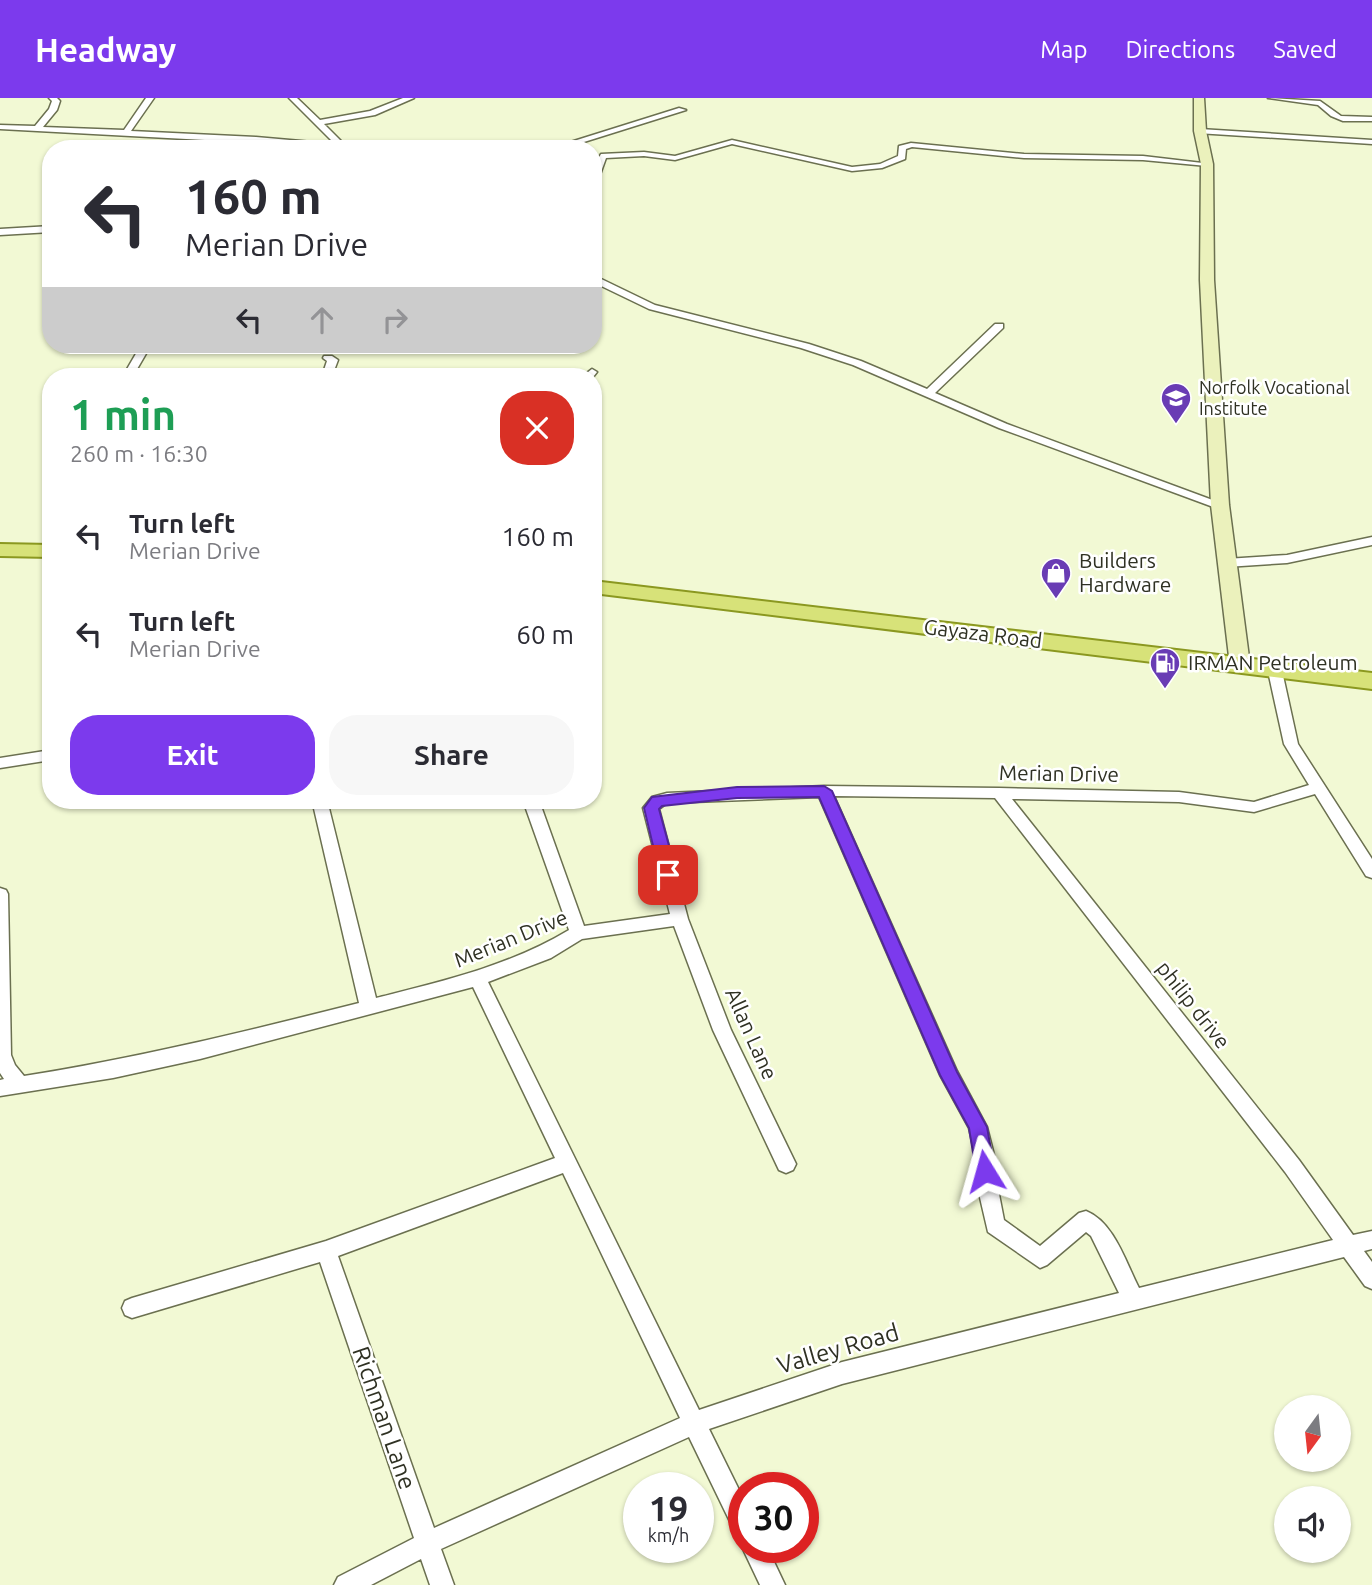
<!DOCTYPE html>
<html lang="en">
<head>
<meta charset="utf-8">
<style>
	:root { --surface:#fff; --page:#f7f7f7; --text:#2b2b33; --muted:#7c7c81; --accent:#7c3aed }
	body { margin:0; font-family:Ubuntu,sans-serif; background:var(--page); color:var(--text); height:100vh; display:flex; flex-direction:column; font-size:26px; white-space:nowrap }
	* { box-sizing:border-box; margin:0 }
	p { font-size:23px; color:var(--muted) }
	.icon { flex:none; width:38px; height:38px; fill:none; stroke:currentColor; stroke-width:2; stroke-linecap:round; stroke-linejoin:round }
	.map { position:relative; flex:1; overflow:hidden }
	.side { position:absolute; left:42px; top:270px; width:560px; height:441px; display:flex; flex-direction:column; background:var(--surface); border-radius:28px; box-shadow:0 2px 5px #0004 }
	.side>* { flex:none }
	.hud { position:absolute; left:42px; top:42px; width:560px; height:214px; border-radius:28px; box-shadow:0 2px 5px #0004; background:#fff; color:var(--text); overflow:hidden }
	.needle { width:46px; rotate:195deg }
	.fabs { position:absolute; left:1274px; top:1297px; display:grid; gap:14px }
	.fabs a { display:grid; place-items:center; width:77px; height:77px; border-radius:50%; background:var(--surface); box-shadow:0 2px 5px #0004; font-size:35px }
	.speed { position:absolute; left:623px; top:1374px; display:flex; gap:14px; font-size:35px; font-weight:700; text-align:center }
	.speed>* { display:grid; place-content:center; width:91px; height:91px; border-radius:50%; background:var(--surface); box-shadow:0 2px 5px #0004; line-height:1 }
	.speed small { font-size:18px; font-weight:400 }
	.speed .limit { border:10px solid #d22; background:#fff; color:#111 }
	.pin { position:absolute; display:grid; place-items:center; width:60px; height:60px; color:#fff; margin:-30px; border-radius:14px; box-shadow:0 4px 10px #0006 }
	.me { position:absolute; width:77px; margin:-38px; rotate:352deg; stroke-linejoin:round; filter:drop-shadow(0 0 5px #0008) }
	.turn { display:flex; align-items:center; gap:24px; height:147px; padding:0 28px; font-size:32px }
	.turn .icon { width:91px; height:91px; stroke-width:2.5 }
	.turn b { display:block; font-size:49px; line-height:60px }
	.lanes { display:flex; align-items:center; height:66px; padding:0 28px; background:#0003; justify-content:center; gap:35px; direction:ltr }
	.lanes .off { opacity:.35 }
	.round { display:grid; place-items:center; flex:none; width:74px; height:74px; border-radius:28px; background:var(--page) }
	.overview { display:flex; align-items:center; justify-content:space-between; height:119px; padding:0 28px }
	h1 { font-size:42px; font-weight:700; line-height:52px; color:#1e9e55 }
	.primary-button { display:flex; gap:14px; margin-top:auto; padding:14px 28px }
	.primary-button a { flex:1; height:80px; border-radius:28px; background:var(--accent); color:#fff; font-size:28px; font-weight:700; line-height:80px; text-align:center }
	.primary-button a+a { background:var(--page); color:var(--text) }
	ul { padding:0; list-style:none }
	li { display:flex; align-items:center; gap:21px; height:98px; padding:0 28px }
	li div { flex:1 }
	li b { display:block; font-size:26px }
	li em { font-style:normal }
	header { display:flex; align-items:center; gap:42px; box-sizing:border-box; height:98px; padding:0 35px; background:var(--accent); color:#fff }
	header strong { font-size:33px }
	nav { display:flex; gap:38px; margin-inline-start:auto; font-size:24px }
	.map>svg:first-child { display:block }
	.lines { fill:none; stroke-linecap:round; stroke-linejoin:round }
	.street-casing { stroke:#6b7050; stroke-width:3 }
	.secondary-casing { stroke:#6b7050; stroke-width:3 }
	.primary-casing { stroke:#8b9820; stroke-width:4 }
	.street { fill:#fff; fill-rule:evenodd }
	.secondary { fill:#ebf1bc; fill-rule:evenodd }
	.primary { fill:#d7e279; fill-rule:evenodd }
	.route { fill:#7c3aed; stroke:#51269a; stroke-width:2 }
	.labels { text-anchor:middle; stroke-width:5; stroke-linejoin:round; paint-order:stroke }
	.far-poi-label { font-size:18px; fill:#2f3123; stroke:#fff; text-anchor:start }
	.poi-label { font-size:21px; fill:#2f3123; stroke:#fff; text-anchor:start }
	.street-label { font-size:21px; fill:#2f3123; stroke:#fff }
	.near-street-label { font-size:24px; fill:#2f3123; stroke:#fff }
</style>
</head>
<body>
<header>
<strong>Headway</strong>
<nav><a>Map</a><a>Directions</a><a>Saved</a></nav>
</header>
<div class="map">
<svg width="1372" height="1487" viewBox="0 0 1372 1487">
	<rect width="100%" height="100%" fill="#f2f9d4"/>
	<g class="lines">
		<g class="street-casing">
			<path id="street" d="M49 0H57L60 3 57 12 43 29 124 32 146 0H154L131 33 256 39 335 46 289 0H297L320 22 370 13 403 0H414L375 17 324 26 345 47 371 51 0 31V27L35 28 49 11 52 3Z
				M1268 0 1320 3 1341 18 1372 19V23H1343L1331 18 1318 7Z
				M679 10 686 12 568 49 561 47Z
				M1200 31 1372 42V46L1197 35Z
				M732 42 852 69 880 66 898 58 899 48 911 45 1024 56 1143 58 1211 66 1207 68 1143 62 1024 60 912 49 906 51 905 61 882 70 852 73 732 46 675 62 644 58 606 60 597 85 593 87V70L601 56 644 54 675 58Z
				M51 128V134L0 137V131Z
				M593 177 655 207 809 246 861 263 927 291 995 226H1003V230L935 295 1007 326 1226 407 1220 411 1216 410 999 330 853 267 801 250 649 211 593 184Z
				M141 247H151L133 278H123Z
				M324 258H332L338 262 332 278H322L327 263 323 260Z
				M592 271 597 274 593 279 583 278Z
				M1372 439V447L1287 465 1226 469 1220 465 1226 461 1287 457Z
				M1275 569 1282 573 1298 646 1372 761V780L1366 778 1315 696 1254 714 1179 704 1012 701 1299 1062 1353 1137 1372 1133V1151L1364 1153 1372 1164V1191L1365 1188 1344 1159 842 1286 709 1331 744 1402V1440L736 1436 689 1339 441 1451 454 1487H430L421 1461 371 1487H334L338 1479 414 1440 320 1164 132 1220 125 1217 122 1210 125 1203 132 1200 326 1143 555 1060 473 889 200 961 113 980 0 998V982L4 981 0 975V790L6 792 8 796 11 957 15 967 24 978C138 960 248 933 359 905L312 702H327L376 900C443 883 509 868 569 832L525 708 528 704H538L541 708 584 828 670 816 643 710 652 699 667 695 824 688 999 690 1179 694 1254 704 1309 687 1284 646 1268 573ZM834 698 995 700 1285 1074 1333 1142 1139 1190C1126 1165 1114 1124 1086 1113L1079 1115 1040 1148 1004 1122 998 1091 1001 1085 987 1029 957 973ZM819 699 940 977 969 1030 981 1085 978 1091 988 1134 1040 1170 1047 1167 1086 1134 1091 1138 1119 1195 842 1264 699 1312 488 884 551 860 582 841 674 828 713 932 779 1072 786 1075 793 1072 796 1066 731 932 688 821 659 711 667 705ZM563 1075 680 1320 434 1430 338 1158Z
				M51 652V662L0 670V660Z
				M744 1445V1449H767L785 1487H760L742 1449Z"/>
		</g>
		<g class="secondary-casing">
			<path id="secondary" d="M1194 0H1204L1206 33 1213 66 1214 182 1229 407 1250 567 1240 573 1230 567 1211 407 1200 182 1201 66 1194 33Z"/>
		</g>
		<g class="primary-casing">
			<path id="primary" d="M0 446 51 447V459L0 458Z
				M593 483 1372 575V591L593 495Z"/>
		</g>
		<use href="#street" class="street"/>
		<use href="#secondary" class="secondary"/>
		<use href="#primary" class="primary"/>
	</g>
	<path class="route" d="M824 688 832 693 957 974 987 1029 995 1073 992 1079 985 1081 978 1079 976 1073 969 1030 940 977 819 699 737 700 662 708 659 711 677 777 668 783 660 777 644 710 652 699 737 689Z"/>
	<defs>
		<g id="school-pin" transform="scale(1.575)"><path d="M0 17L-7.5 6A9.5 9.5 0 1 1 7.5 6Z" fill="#693cb4" stroke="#fff"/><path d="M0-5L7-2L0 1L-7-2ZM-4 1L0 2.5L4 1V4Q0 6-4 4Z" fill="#fff"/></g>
		<g id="shop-pin" transform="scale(1.575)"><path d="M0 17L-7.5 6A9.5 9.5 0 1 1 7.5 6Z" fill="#693cb4" stroke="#fff"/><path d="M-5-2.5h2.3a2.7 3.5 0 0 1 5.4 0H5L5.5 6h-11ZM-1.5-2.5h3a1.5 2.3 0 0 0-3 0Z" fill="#fff"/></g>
		<g id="fuel-pin" transform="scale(1.575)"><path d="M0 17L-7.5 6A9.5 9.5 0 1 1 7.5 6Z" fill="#693cb4" stroke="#fff"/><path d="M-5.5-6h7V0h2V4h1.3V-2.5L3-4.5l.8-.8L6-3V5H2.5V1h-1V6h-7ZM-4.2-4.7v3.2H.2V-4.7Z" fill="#fff"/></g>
	</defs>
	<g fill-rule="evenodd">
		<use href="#school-pin" x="1176" y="300"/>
		<use href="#shop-pin" x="1056" y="475"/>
		<use href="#fuel-pin" x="1165" y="565"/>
	</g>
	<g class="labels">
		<g class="far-poi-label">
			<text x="1199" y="296">Norfolk Vocational<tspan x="1199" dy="21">Institute</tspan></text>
		</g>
		<g class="poi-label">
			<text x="1079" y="470">Builders<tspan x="1079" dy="24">Hardware</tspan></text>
			<text x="1188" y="572">IRMAN Petroleum</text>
		</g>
		<g class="street-label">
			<text transform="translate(983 536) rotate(7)" y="7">Gayaza Road</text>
			<text transform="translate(1059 676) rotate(1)" y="7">Merian Drive</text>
			<text transform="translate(511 841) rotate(-22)" y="7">Merian Drive</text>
			<text transform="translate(1193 907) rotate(52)" y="7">philip drive</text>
			<text transform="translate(751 936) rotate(66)" y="7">Allan Lane</text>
		</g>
		<g class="near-street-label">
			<text transform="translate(838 1251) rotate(-16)" y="8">Valley Road</text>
			<text transform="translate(384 1320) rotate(71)" y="8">Richman Lane</text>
		</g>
	</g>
</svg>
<div class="fabs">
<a><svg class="needle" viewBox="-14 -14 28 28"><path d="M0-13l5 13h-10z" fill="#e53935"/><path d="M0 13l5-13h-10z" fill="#7c7c81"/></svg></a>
<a><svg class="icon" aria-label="sound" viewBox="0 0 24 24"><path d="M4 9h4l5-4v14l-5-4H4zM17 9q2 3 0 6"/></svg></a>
</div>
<div class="speed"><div>19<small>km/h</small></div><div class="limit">30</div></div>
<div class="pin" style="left:668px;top:777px;background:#d93025"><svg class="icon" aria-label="arrive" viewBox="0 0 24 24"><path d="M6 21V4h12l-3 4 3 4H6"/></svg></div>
<svg class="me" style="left:985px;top:1073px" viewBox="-20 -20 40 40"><path d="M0-17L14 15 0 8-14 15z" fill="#7c3aed" stroke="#fff" stroke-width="4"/></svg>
<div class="hud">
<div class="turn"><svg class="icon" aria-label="left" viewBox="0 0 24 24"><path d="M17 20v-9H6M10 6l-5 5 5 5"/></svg><div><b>160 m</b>Merian Drive</div></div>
<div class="lanes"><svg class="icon" aria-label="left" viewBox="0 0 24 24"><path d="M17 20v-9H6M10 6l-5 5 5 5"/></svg><svg class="icon off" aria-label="ahead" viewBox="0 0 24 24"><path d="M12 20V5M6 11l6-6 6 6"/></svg><svg class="icon off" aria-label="right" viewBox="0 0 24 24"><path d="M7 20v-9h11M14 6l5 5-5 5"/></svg></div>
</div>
<section class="side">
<div class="overview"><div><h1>1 min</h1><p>260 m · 16:30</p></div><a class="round" style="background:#d93025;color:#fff"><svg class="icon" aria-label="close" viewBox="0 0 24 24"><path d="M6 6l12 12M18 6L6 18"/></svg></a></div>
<ul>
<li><svg class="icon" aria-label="left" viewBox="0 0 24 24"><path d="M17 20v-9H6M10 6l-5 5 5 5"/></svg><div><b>Turn left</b><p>Merian Drive</p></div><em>160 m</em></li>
<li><svg class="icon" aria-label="left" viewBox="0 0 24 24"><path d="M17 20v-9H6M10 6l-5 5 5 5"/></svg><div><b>Turn left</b><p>Merian Drive</p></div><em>60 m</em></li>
</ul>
<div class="primary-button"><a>Exit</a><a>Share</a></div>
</section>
</div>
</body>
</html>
